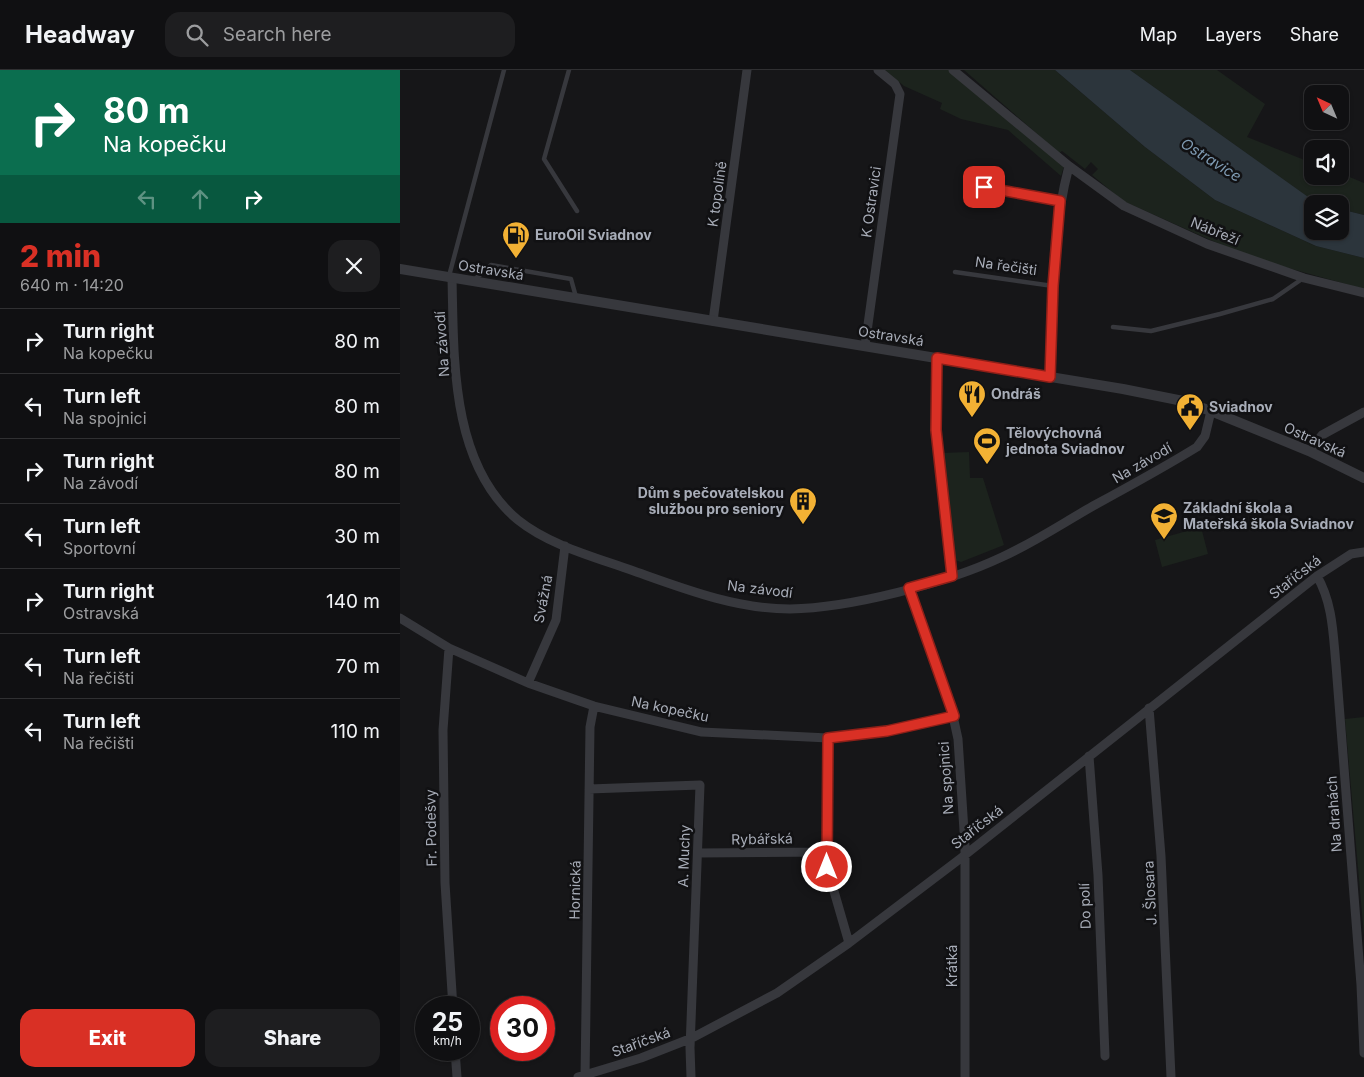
<!DOCTYPE html>
<html lang="en">
<head>
<meta charset="utf-8">
<style>
	:root { --surface:#101012; --page:#1e1e20; --text:#f1f3f6; --muted:#9c9d9f; --line:#303032; --accent:#d93025 }
	body { margin:0; font-family:Inter,sans-serif; background:var(--page); color:var(--text); height:100vh; display:flex; flex-direction:column; font-size:19px; white-space:nowrap }
	* { box-sizing:border-box; margin:0 }
	p { font-size:16px; color:var(--muted) }
	.icon { flex:none; width:28px; height:28px; fill:none; stroke:currentColor; stroke-width:2; stroke-linecap:round; stroke-linejoin:round }
	.map { position:relative; flex:1; overflow:hidden }
	.panel { display:flex; flex-direction:column; background:var(--surface); width:400px }
	.panel>* { flex:none }
	.hud { background:#0b6e4f; color:#fff; overflow:hidden }
	.needle { width:32px; rotate:316deg }
	.controls { position:absolute; left:904px; top:15px; display:grid; gap:10px }
	.controls a { display:grid; place-items:center; width:45px; height:45px; border-radius:10px; background:var(--surface); box-shadow:0 1px 4px #0004,0 0 0 1px var(--line); font-size:25px }
	.speed { position:absolute; left:15px; top:926px; display:flex; gap:10px; font-size:25px; font-weight:700; text-align:center }
	.speed>* { display:grid; place-content:center; width:65px; height:65px; border-radius:50%; background:var(--surface); box-shadow:0 1px 4px #0004,0 0 0 1px var(--line); line-height:1 }
	.speed small { font-size:12px; font-weight:400 }
	.speed .limit { border:8px solid #d22; background:#fff; color:#111 }
	.pin { position:absolute; display:grid; place-items:center; width:42px; height:42px; color:#fff; margin:-21px; border-radius:10px; box-shadow:0 2px 8px #0006 }
	.me { position:absolute; width:55px; margin:-28px; rotate:0deg; stroke-linejoin:round; filter:drop-shadow(0 0 4px #0008) }
	.turn { display:flex; align-items:center; gap:18px; height:105px; padding:0 20px; font-size:22px }
	.turn .icon { width:65px; height:65px; stroke-width:2.5 }
	.turn b { display:block; font-size:35px; line-height:42px }
	.lanes { display:flex; align-items:center; height:48px; padding:0 20px; background:#0003; justify-content:center; gap:25px; direction:ltr }
	.lanes .off { opacity:.35 }
	.round { display:grid; place-items:center; flex:none; width:52px; height:52px; border-radius:15px; background:var(--page) }
	.overview { display:flex; align-items:center; justify-content:space-between; height:85px; padding:0 20px }
	h1 { font-size:30px; font-weight:800; line-height:38px; color:var(--accent) }
	.button { display:flex; gap:10px; margin-top:auto; padding:10px 20px }
	.button a { flex:1; height:58px; border-radius:15px; background:var(--accent); color:#fff; font-size:20px; font-weight:800; line-height:58px; text-align:center }
	.button a+a { background:var(--page); color:var(--text) }
	ul { padding:0; list-style:none }
	li { display:flex; align-items:center; gap:15px; height:65px; padding:0 20px; border-top:1px solid var(--line) }
	li div { flex:1 }
	li b { display:block; font-size:19px }
	li em { font-style:normal }
	header { display:flex; align-items:center; gap:30px; box-sizing:border-box; height:70px; padding:0 25px; background:var(--surface); border-bottom:1px solid var(--line) }
	header strong { font-size:24px }
	nav { display:flex; gap:28px; margin-inline-start:auto; font-size:18px }
	.search { width:350px; height:45px; background:var(--page); display:flex; align-items:center; gap:12px; box-sizing:border-box; padding:0 18px; border-radius:15px; color:var(--muted); font-size:19px }
	main { display:flex; flex:1; min-height:0 }
	.map>svg:first-child { display:block }
	.green { fill:#1c231d }
	.water { fill:#2c353c }
	.lines { fill:none; stroke-linecap:round; stroke-linejoin:round }
	.service { stroke:#37383d; stroke-width:4.5 }
	.minor { stroke:#37383d; stroke-width:9 }
	.tertiary { stroke:#37383d; stroke-width:10 }
	.route-casing { stroke:#8d1f18; stroke-width:12 }
	.route { stroke:#d93025; stroke-width:9 }
	.labels { text-anchor:middle; stroke-width:5; stroke-linejoin:round; paint-order:stroke }
	.street-label { font-size:14px; fill:#a8adb8; stroke:#111113 }
	.poi-label { font-size:14px; font-weight:bold; fill:#a8adb8; stroke:#111113; text-anchor:start }
	.water-label { font-size:15px; font-style:italic; fill:#7f9bb3; stroke:#111113 }
</style>
</head>
<body>
<header>
<strong>Headway</strong>
<div class="search"><svg class="icon" aria-label="search" viewBox="0 0 24 24"><circle cx="10" cy="10" r="6"/><path d="M15 15l6 6"/></svg>Search here</div>
<nav><a>Map</a><a>Layers</a><a>Share</a></nav>
</header>
<main>
<section class="panel">
<div class="hud">
<div class="turn"><svg class="icon" aria-label="right" viewBox="0 0 24 24"><path d="M7 20v-9h11M14 6l5 5-5 5"/></svg><div><b>80 m</b>Na kopečku</div></div>
<div class="lanes"><svg class="icon off" aria-label="left" viewBox="0 0 24 24"><path d="M17 20v-9H6M10 6l-5 5 5 5"/></svg><svg class="icon off" aria-label="ahead" viewBox="0 0 24 24"><path d="M12 20V5M6 11l6-6 6 6"/></svg><svg class="icon" aria-label="right" viewBox="0 0 24 24"><path d="M7 20v-9h11M14 6l5 5-5 5"/></svg></div>
</div>
<div class="overview"><div><h1>2 min</h1><p>640 m · 14:20</p></div><a class="round"><svg class="icon" aria-label="close" viewBox="0 0 24 24"><path d="M6 6l12 12M18 6L6 18"/></svg></a></div>
<ul>
<li><svg class="icon" aria-label="right" viewBox="0 0 24 24"><path d="M7 20v-9h11M14 6l5 5-5 5"/></svg><div><b>Turn right</b><p>Na kopečku</p></div><em>80 m</em></li>
<li><svg class="icon" aria-label="left" viewBox="0 0 24 24"><path d="M17 20v-9H6M10 6l-5 5 5 5"/></svg><div><b>Turn left</b><p>Na spojnici</p></div><em>80 m</em></li>
<li><svg class="icon" aria-label="right" viewBox="0 0 24 24"><path d="M7 20v-9h11M14 6l5 5-5 5"/></svg><div><b>Turn right</b><p>Na závodí</p></div><em>80 m</em></li>
<li><svg class="icon" aria-label="left" viewBox="0 0 24 24"><path d="M17 20v-9H6M10 6l-5 5 5 5"/></svg><div><b>Turn left</b><p>Sportovní</p></div><em>30 m</em></li>
<li><svg class="icon" aria-label="right" viewBox="0 0 24 24"><path d="M7 20v-9h11M14 6l5 5-5 5"/></svg><div><b>Turn right</b><p>Ostravská</p></div><em>140 m</em></li>
<li><svg class="icon" aria-label="left" viewBox="0 0 24 24"><path d="M17 20v-9H6M10 6l-5 5 5 5"/></svg><div><b>Turn left</b><p>Na řečišti</p></div><em>70 m</em></li>
<li><svg class="icon" aria-label="left" viewBox="0 0 24 24"><path d="M17 20v-9H6M10 6l-5 5 5 5"/></svg><div><b>Turn left</b><p>Na řečišti</p></div><em>110 m</em></li>
</ul>
<div class="button"><a>Exit</a><a>Share</a></div>
</section>
<div class="map">
<svg width="964" height="1007" viewBox="0 0 964 1007">
	<rect width="100%" height="100%" fill="#161618"/>
	<path class="green" d="M485 0H550L664 96 661 106 608 60 561 49 540 39 542 33 504 16Z
		M564 0H655L745 77 815 130 916 176 964 188V219L859 190 815 172 723 131 692 105 698 99 691 92 685 99 662 81 659 83Z
		M730 0H817L865 34 847 67 912 93V106H940V103L964 113V145L940 139V134L916 133Z
		M569 382 570 408H583L604 475 561 492 555 490 541 383Z
		M801 457 808 484 762 497 755 470Z
		M964 647V866L945 649Z"/>
	<path class="water" d="M655 0H730L918 134H912V161H940V139L964 145V188L916 176 815 130 745 77Z"/>
	<g class="lines">
		<path class="service" d="M169 0 144 89 177 141
			M566 113 660 131
			M555 202 653 216
			M49 206 104 0
			M74 210 91 195 171 209 176 227
			M713 257 751 261 820 244 873 229 902 209"/>
		<path class="minor" d="M553 0 669 96 724 136 807 174 904 208 964 223
			M52 208C54 287 50 394 118 450 149 475 194 487 231 500 282 518 335 539 390 539 450 538 547 513 602 487 633 473 663 453 693 436 728 417 763 398 797 377L805 366 811 341
			M313 251 347 0
			M465 276 500 24 495 14 478 0
			M537 288 536 360 552 506
			M650 307C652 236 651 164 669 96
			M909 381 922 365 964 342
			M917 506C933 534 933 564 936 595L961 915 964 983
			M509 518 553 646 558 669 565 776V1007
			M0 548 49 578 128 613 194 636 302 662 428 668 487 661 553 646
			M49 578 43 660 45 813 53 938
			M128 613 156 550 165 476
			M749 638 761 786 771 1007
			M428 668 427 797 449 873
			M689 686 698 805 705 986
			M189 719 300 715 290 978 291 1007
			M298 783 427 782
			M55 980 57 1007
			M178 1007 241 988 292 968 377 923 449 873 565 785 917 506 951 484 964 482
			M185 1007 190 657 194 636"/>
		<path class="tertiary" d="M0 199 723 319 783 331 811 341 909 381 964 408"/>
	</g>
	<g class="lines">
		<g class="route-casing">
			<path id="route" d="M427 797 428 668 487 661 554 646 509 518 552 506 536 360 537 288 650 307 653 216 660 131 584 117"/>
		</g>
		<use href="#route" class="route"/>
	</g>
	<defs>
		<g id="fuel-pin" transform="scale(1.4375)"><path d="M0 17L-7.5 6A9.5 9.5 0 1 1 7.5 6Z" fill="#f2b134" stroke="#111113"/><path d="M-5.5-6h7V0h2V4h1.3V-2.5L3-4.5l.8-.8L6-3V5H2.5V1h-1V6h-7ZM-4.2-4.7v3.2H.2V-4.7Z" fill="#111"/></g>
		<g id="restaurant-pin" transform="scale(1.4375)"><path d="M0 17L-7.5 6A9.5 9.5 0 1 1 7.5 6Z" fill="#f2b134" stroke="#111113"/><path d="M-5-6h1v4h1v-4h1v4h1v-4h1v5L-1.5 .5V6h-2V.5L-5-1ZM5-6V6H3V1.5H1.5Q1.5-4 5-6Z" fill="#111"/></g>
		<g id="civic-pin" transform="scale(1.4375)"><path d="M0 17L-7.5 6A9.5 9.5 0 1 1 7.5 6Z" fill="#f2b134" stroke="#111113"/><path d="M-.6-6.5H3V-4.5H.6V-3L4-1V1h2V6H-6V1h2V-1L-.6-3ZM-1.2 2.5V6h2.4V2.5Z" fill="#111"/></g>
		<g id="stadium-pin" transform="scale(1.4375)"><path d="M0 17L-7.5 6A9.5 9.5 0 1 1 7.5 6Z" fill="#f2b134" stroke="#111113"/><path d="M0-5a6.5 5 0 1 0 0 10a6.5 5 0 1 0 0-10ZM-3.5-1.8h7v3.6h-7Z" fill="#111"/></g>
		<g id="building-pin" transform="scale(1.4375)"><path d="M0 17L-7.5 6A9.5 9.5 0 1 1 7.5 6Z" fill="#f2b134" stroke="#111113"/><path d="M-4-6H4V6H1V3H-1V6H-4ZM-2.5-4.3h1.7v1.8h-1.7ZM.8-4.3h1.7v1.8H.8ZM-2.5-1h1.7V.8h-1.7ZM.8-1h1.7V.8H.8Z" fill="#111"/></g>
		<g id="school-pin" transform="scale(1.4375)"><path d="M0 17L-7.5 6A9.5 9.5 0 1 1 7.5 6Z" fill="#f2b134" stroke="#111113"/><path d="M0-5L7-2L0 1L-7-2ZM-4 1L0 2.5L4 1V4Q0 6-4 4Z" fill="#111"/></g>
	</defs>
	<g fill-rule="evenodd">
		<use href="#fuel-pin" x="116" y="165"/>
		<use href="#restaurant-pin" x="572" y="324"/>
		<use href="#civic-pin" x="790" y="337"/>
		<use href="#stadium-pin" x="587" y="371"/>
		<use href="#building-pin" x="403" y="431"/>
		<use href="#school-pin" x="764" y="446"/>
	</g>
	<g class="labels">
		<g class="street-label">
			<text transform="translate(317 124) rotate(-82)" y="5">K topolině</text>
			<text transform="translate(471 132) rotate(-82)" y="5">K Ostravici</text>
			<text transform="translate(815 161) rotate(22)" y="5">Nábřeží</text>
			<text transform="translate(606 196) rotate(8)" y="5">Na řečišti</text>
			<text transform="translate(91 200) rotate(9)" y="5">Ostravská</text>
			<text transform="translate(491 266) rotate(9)" y="5">Ostravská</text>
			<text transform="translate(42 274) rotate(-94)" y="5">Na závodí</text>
			<text transform="translate(915 370) rotate(24)" y="5">Ostravská</text>
			<text transform="translate(742 393) rotate(-30)" y="5">Na závodí</text>
			<text transform="translate(895 507) rotate(-38)" y="5">Staříčská</text>
			<text transform="translate(360 519) rotate(7)" y="5">Na závodí</text>
			<text transform="translate(143 529) rotate(-79)" y="5">Svážná</text>
			<text transform="translate(270 639) rotate(12)" y="5">Na kopečku</text>
			<text transform="translate(546 708) rotate(-94)" y="5">Na spojnici</text>
			<text transform="translate(934 744) rotate(-94)" y="5">Na drahách</text>
			<text transform="translate(577 757) rotate(-38)" y="5">Staříčská</text>
			<text transform="translate(31 758) rotate(-91)" y="5">Fr. Podešvy</text>
			<text transform="translate(362 769) rotate(-1)" y="5">Rybářská</text>
			<text transform="translate(284 786) rotate(-88)" y="5">A. Muchy</text>
			<text transform="translate(175 820) rotate(-89)" y="5">Hornická</text>
			<text transform="translate(750 823) rotate(-93)" y="5">J. Šlosara</text>
			<text transform="translate(685 836) rotate(-92)" y="5">Do polí</text>
			<text transform="translate(552 896) rotate(-90)" y="5">Krátká</text>
			<text transform="translate(241 972) rotate(-20)" y="5">Staříčská</text>
		</g>
		<g class="poi-label">
			<text x="135" y="170">EuroOil Sviadnov</text>
			<text x="591" y="329">Ondráš</text>
			<text x="809" y="342">Sviadnov</text>
			<text x="606" y="368">Tělovýchovná<tspan x="606" dy="16">jednota Sviadnov</tspan></text>
			<text x="384" y="428" text-anchor="end">Dům s pečovatelskou<tspan x="384" dy="16">službou pro seniory</tspan></text>
			<text x="783" y="443">Základní škola a<tspan x="783" dy="16">Mateřská škola Sviadnov</tspan></text>
		</g>
		<g class="water-label">
			<text transform="translate(811 90) rotate(32)" y="5">Ostravice</text>
		</g>
	</g>
</svg>
<div class="controls">
<a><svg class="needle" viewBox="-14 -14 28 28"><path d="M0-13l5 13h-10z" fill="#e53935"/><path d="M0 13l5-13h-10z" fill="#9c9d9f"/></svg></a>
<a><svg class="icon" aria-label="sound" viewBox="0 0 24 24"><path d="M4 9h4l5-4v14l-5-4H4zM17 9q2 3 0 6"/></svg></a>
<a><svg class="icon" aria-label="layers" viewBox="0 0 24 24"><path d="M12 4l9 5-9 5-9-5zM3 14l9 5 9-5"/></svg></a>
</div>
<div class="speed"><div>25<small>km/h</small></div><div class="limit">30</div></div>
<div class="pin" style="left:584px;top:117px;background:#d93025"><svg class="icon" aria-label="arrive" viewBox="0 0 24 24"><path d="M6 21V4h12l-3 4 3 4H6"/></svg></div>
<svg class="me" style="left:427px;top:797px" viewBox="-20 -20 40 40"><circle r="17" fill="#d93025" stroke="#fff" stroke-width="3"/><path d="M0-11L8 9 0 5-8 9z" fill="#fff"/></svg>
</div>
</main>
</body>
</html>
